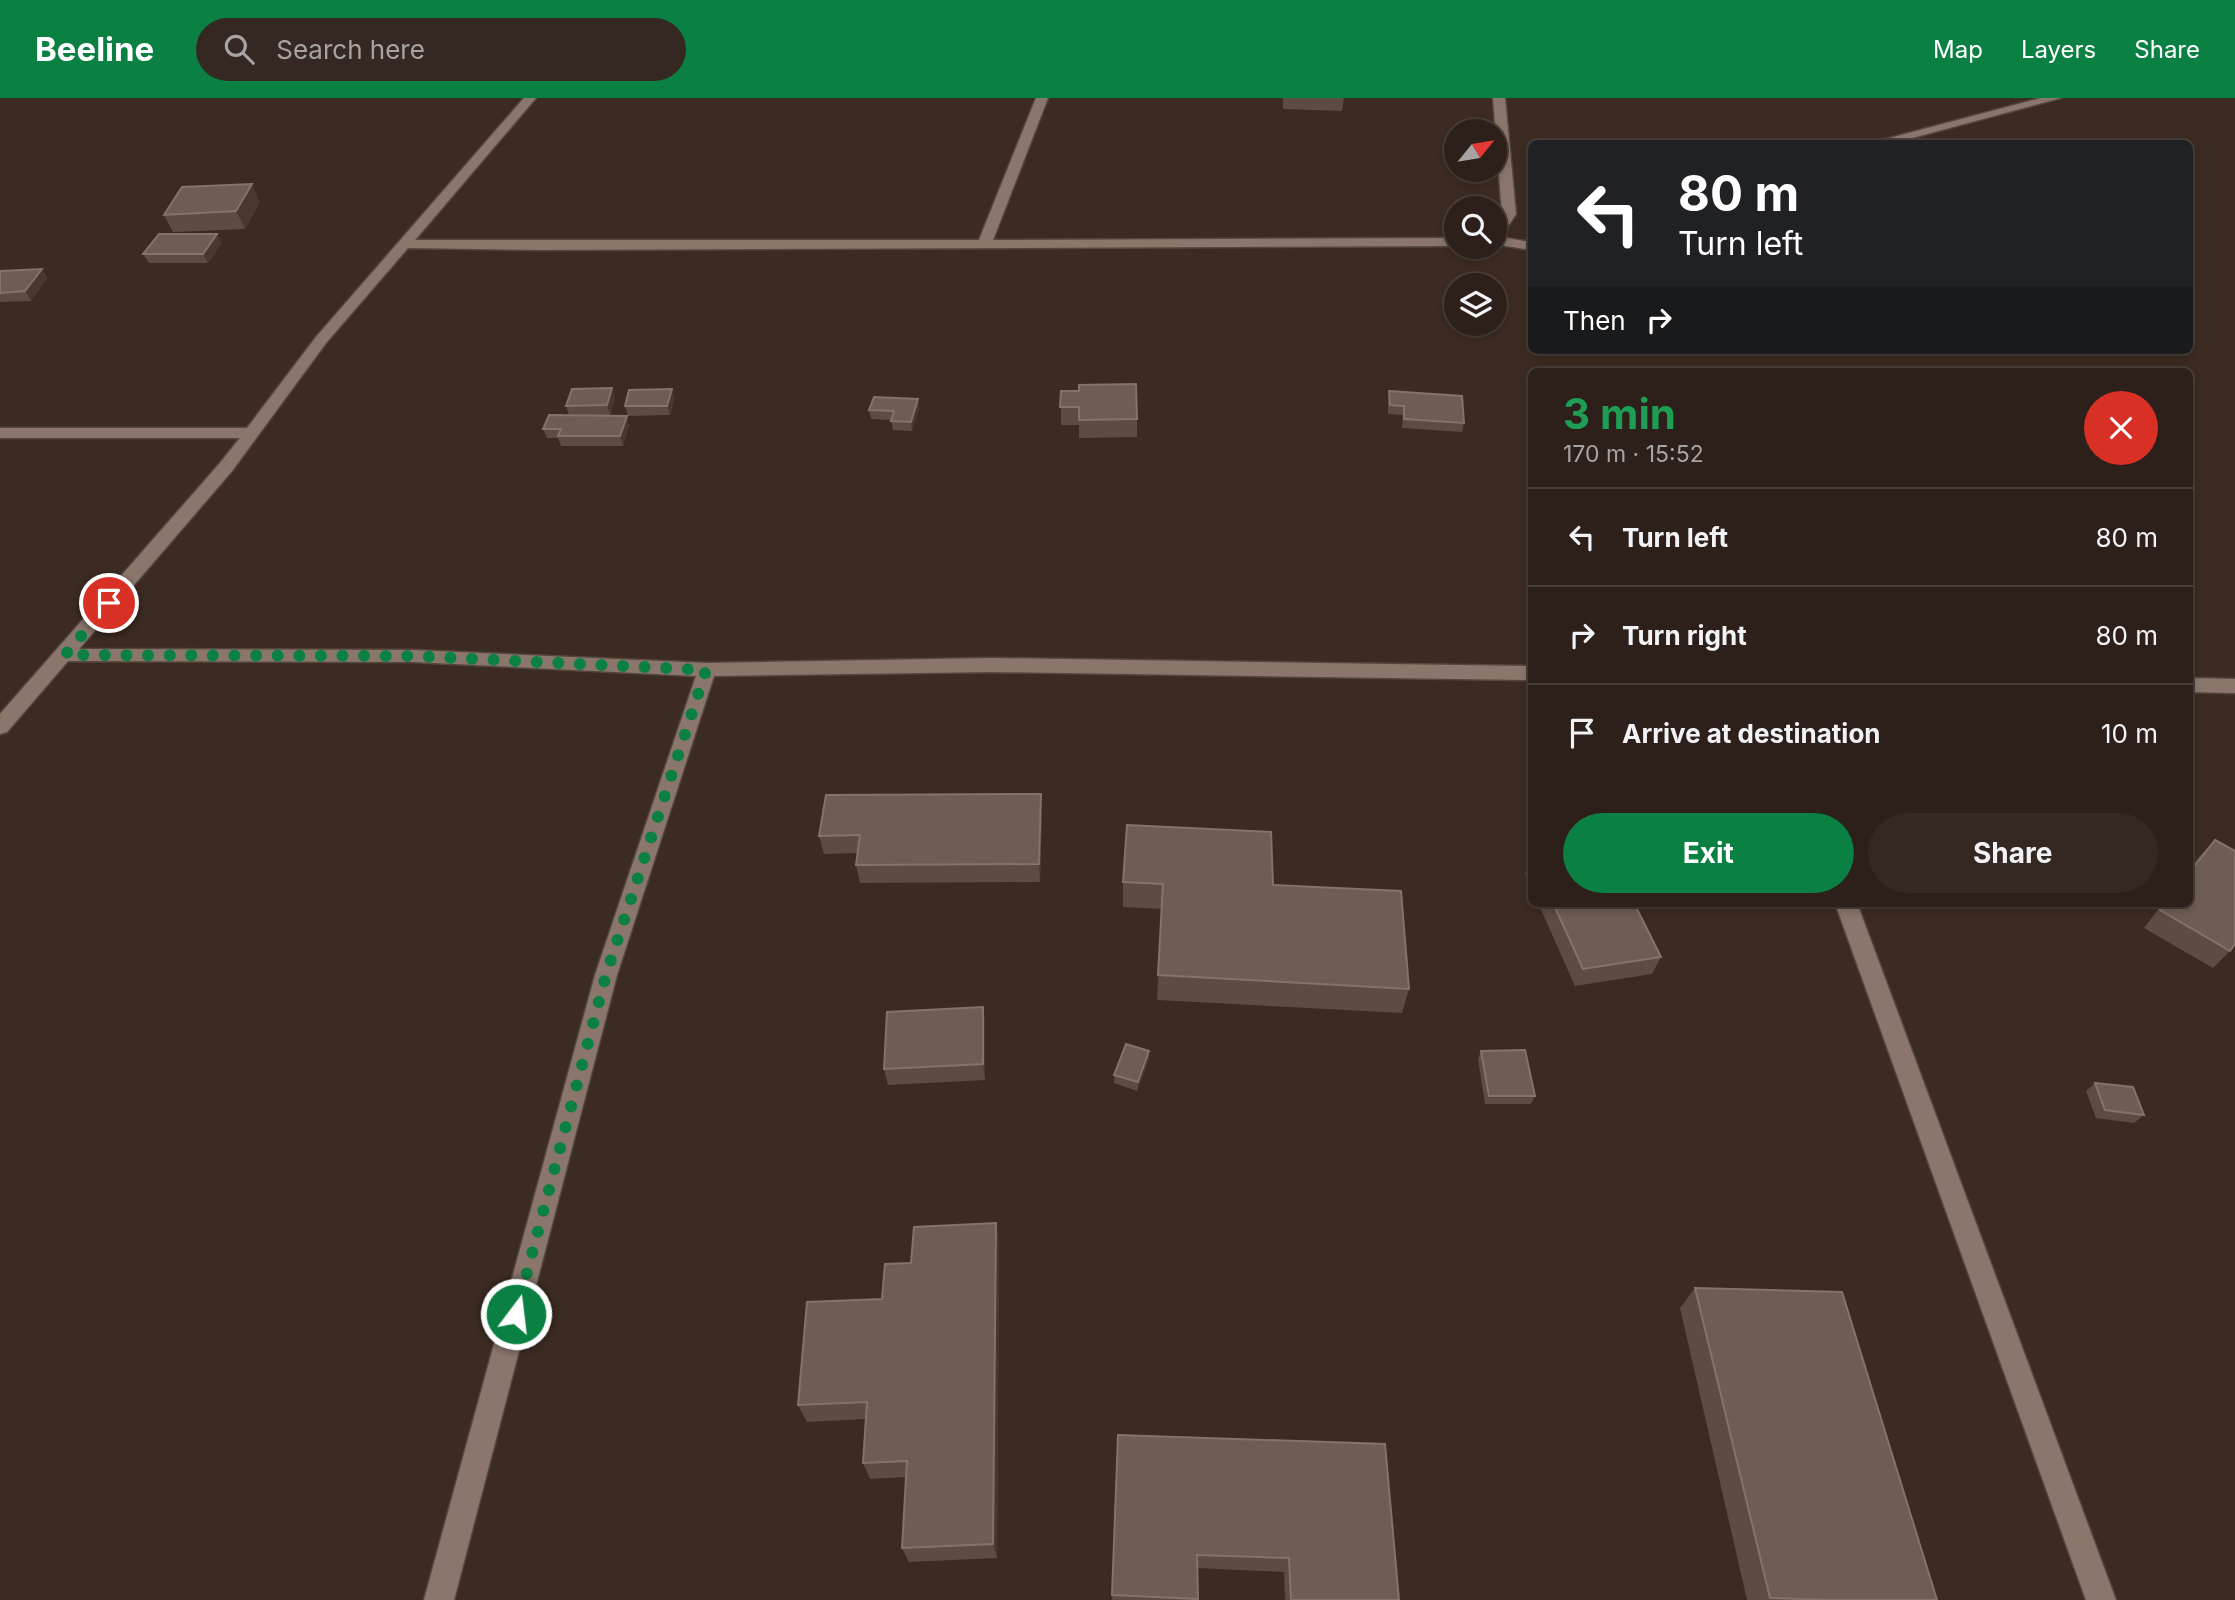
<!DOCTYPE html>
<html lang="en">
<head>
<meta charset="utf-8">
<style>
	:root { --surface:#2d201a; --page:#352823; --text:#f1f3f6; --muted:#a7a3a2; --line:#483e39; --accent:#0b8043 }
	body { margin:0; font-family:Inter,sans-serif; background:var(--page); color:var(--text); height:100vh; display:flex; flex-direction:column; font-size:26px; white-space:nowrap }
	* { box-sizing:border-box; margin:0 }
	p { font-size:23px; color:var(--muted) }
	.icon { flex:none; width:38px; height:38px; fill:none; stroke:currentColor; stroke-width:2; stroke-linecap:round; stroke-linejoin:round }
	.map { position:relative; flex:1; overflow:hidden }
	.drawer { position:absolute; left:1528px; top:270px; width:665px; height:539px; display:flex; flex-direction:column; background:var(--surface); border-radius:10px; box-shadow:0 4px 10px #0003,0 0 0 2px var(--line) }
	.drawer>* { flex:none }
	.banner { position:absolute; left:1528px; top:42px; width:665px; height:214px; border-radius:10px; box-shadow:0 4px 10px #0003,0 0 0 2px var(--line); background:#202124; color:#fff; overflow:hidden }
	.needle { width:46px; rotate:60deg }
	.fabs { position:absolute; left:1444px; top:21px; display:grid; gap:14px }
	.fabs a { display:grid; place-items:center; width:63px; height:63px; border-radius:50%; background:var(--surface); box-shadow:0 4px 10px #0003,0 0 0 2px var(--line); font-size:35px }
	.pin { position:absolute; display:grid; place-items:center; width:60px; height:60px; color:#fff; margin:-30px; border:4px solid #fff; border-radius:50%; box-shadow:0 2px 7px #0007 }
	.me { position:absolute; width:77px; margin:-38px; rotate:15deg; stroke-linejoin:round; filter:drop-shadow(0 0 5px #0008) }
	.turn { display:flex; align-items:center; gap:24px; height:147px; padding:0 35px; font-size:32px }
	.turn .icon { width:91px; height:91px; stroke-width:2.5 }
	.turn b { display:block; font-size:49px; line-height:60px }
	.then { display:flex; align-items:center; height:66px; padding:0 35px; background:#0003; gap:14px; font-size:26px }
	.round { display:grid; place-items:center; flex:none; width:74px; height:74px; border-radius:37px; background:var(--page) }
	.head { display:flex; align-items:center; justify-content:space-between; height:119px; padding:0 35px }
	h1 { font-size:42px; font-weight:700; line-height:52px; color:#1e9e55 }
	.button { display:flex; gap:14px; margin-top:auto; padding:14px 35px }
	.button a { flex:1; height:80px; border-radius:42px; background:var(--accent); color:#fff; font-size:28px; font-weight:700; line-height:80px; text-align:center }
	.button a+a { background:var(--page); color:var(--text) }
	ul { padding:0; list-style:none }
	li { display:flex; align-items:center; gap:21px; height:98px; padding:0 35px; border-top:2px solid var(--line) }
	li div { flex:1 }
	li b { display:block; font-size:26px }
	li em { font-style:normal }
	header { display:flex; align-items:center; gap:42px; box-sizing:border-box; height:98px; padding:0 35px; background:var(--accent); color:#fff }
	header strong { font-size:33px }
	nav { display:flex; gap:38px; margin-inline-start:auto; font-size:24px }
	.search { width:490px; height:63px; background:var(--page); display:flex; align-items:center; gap:18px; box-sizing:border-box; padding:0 24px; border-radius:38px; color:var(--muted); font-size:26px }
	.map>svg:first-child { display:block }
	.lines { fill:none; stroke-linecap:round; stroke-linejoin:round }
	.minor-casing { stroke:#55473f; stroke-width:3 }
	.minor { fill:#8a766c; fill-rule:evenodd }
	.wall { fill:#5d4c43 }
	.shaded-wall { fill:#49382f }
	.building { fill:#6e5d54; stroke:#83736b; stroke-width:2 }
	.route { stroke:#0b8043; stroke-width:12; stroke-dasharray:0 21.6 }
</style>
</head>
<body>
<header>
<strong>Beeline</strong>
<div class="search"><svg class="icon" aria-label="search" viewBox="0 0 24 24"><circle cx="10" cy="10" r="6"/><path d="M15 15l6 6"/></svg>Search here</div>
<nav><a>Map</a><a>Layers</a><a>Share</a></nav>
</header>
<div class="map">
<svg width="2235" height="1502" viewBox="0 0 2235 1502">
	<rect width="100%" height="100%" fill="#3c2b22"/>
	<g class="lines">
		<g class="minor-casing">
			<path id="minor" d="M524 0H536L415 142H979L1036 0H1048L993 142 1456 140V148L539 152 408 150 326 245 232 373 79 551 413 552 707 565 992 560 1531 568V582L992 574 714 578 617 877 454 1502H424L595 877 696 578 413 564 68 563 7 634 0 636V616L220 365 240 340H0V330H247L316 239Z
				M1493 0H1505L1516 116 1505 133 1494 137V127L1502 116Z
				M2041 0H2061L1890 46H1867Z
				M1494 138 1531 144V152L1494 146Z
				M2189 580 2235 581V595L2189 594Z
				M1835 805H1857L2116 1502H2086Z"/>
		</g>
		<use href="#minor" class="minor"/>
	</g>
	<path class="wall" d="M1283 0H1344L1342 13 1283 11Z
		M260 104 245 131 173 134 164 117Z
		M222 145 208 165H149L143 156Z
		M42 171 47 180 31 203 0 204V173Z
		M1061 293 1137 321V339L1079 340V327H1061Z
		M1389 293 1464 325 1462 334 1402 330 1403 317 1388 316V303Z
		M615 300 610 317H569L566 308Z
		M674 301 670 317 628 318 625 308Z
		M918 301 919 310 912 333 893 332 891 322 871 321 869 312Z
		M629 327 623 348H561L558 340H547L543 331Z
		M1042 714 1040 784 860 785 856 767 857 755 824 756 819 738Z
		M2215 742 2230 853 2213 870 2144 830 2163 805H2189V771L2198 760Z
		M1531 759V789L1525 776Z
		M1123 784 1273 787 1409 891 1402 915 1157 902 1162 811 1123 809Z
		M1538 805H1634L1661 859 1652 876 1575 888Z
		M983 909 985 926V982L888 987 884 971Z
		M1149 953V962L1137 993 1114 985V977Z
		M1481 953 1535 998 1531 1006H1485L1478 961Z
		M2095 985 2144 1017 2134 1025 2096 1020 2086 993Z
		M996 1125 999 1145 997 1460 909 1464 902 1450 906 1379 870 1381 863 1365 866 1321 807 1324 798 1307 911 1165Z
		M1695 1190 1937 1502H1747L1680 1210Z
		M1118 1337 1399 1502H1285L1284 1474 1197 1470V1502H1112Z"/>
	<path class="shaded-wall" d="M252 86 260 104 245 131 236 113Z
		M217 136 222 145 208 165 203 156Z
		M42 171 47 180 31 203 25 193Z
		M612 290 615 300 610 317 607 307Z
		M672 291 674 301 670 317 667 308Z
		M918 301 919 310 912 333 911 324Z
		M627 318 629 327 623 348 620 338Z
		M1041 696 1042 714 1040 784 1039 766Z
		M983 909 985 926V982L983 966Z
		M1149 953V962L1137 993 1138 984Z
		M996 1125 999 1145 997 1460 993 1446Z"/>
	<path class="building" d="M252 86 236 113 164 117 182 89Z
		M159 136H217L203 156H143Z
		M42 171 25 193 0 195V173Z
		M1136 286 1137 321 1079 322V309H1060L1061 293H1079V287Z
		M612 290 607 307 566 308 572 291Z
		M672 291 667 308H625L629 292Z
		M1389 293 1462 298 1464 325 1404 321V308L1390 307Z
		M874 299 918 301 911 324 891 323 894 313 869 312Z
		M549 317 627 318 620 338H558L561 331H543Z
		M1041 696 1039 766 856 767 860 737 819 738 826 697Z
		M1127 727 1271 734 1273 787 1401 793 1409 891 1158 877 1163 786 1123 784Z
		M2215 742 2235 753V846L2230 853 2160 812 2166 805H2189V775Z
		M1553 805H1634L1661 859 1583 871Z
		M983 909V966L884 971 887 914Z
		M1126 946 1149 953 1138 984 1114 977Z
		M1525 952 1535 998H1489L1481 953Z
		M2095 985 2133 989 2144 1017 2105 1012Z
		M996 1125 993 1446 902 1450 907 1363 863 1365 867 1304 798 1307 807 1204 882 1201 885 1166 911 1165 914 1129Z
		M1695 1190 1842 1194 1937 1502H1829L1770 1500Z
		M1118 1337 1385 1346 1399 1502H1291L1289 1460 1197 1457 1198 1501 1112 1497Z"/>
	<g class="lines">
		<path class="route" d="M109 505 65 557 413 558 706 572 606 877 516 1216"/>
	</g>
</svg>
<div class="fabs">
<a><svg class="needle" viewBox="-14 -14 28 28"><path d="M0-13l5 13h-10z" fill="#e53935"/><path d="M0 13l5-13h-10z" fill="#a7a3a2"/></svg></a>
<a><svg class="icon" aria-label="search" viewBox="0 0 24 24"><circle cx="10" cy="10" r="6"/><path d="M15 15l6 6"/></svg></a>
<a><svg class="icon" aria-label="layers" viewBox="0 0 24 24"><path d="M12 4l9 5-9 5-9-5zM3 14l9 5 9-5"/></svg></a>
</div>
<div class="pin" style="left:109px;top:505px;background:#d93025"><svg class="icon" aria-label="arrive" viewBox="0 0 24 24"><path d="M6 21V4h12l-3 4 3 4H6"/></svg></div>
<svg class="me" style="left:516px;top:1216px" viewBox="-20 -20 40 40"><circle r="17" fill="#0b8043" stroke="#fff" stroke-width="3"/><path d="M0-11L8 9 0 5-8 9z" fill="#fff"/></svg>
<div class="banner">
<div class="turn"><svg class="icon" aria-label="left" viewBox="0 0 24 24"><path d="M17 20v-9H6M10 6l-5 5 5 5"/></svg><div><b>80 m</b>Turn left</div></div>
<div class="then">Then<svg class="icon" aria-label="right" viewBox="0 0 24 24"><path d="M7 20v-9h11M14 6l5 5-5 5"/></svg></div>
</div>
<section class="drawer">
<div class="head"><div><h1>3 min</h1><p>170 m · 15:52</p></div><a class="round" style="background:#d93025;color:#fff"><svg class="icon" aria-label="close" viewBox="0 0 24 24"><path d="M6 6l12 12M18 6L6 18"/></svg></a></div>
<ul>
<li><svg class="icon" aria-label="left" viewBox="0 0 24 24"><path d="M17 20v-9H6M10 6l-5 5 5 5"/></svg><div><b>Turn left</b></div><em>80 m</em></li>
<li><svg class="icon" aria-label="right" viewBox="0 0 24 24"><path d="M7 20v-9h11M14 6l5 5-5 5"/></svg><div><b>Turn right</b></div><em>80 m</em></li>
<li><svg class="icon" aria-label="arrive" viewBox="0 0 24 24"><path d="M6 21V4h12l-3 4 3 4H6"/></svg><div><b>Arrive at destination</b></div><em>10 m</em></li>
</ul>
<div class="button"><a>Exit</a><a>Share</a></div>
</section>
</div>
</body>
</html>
